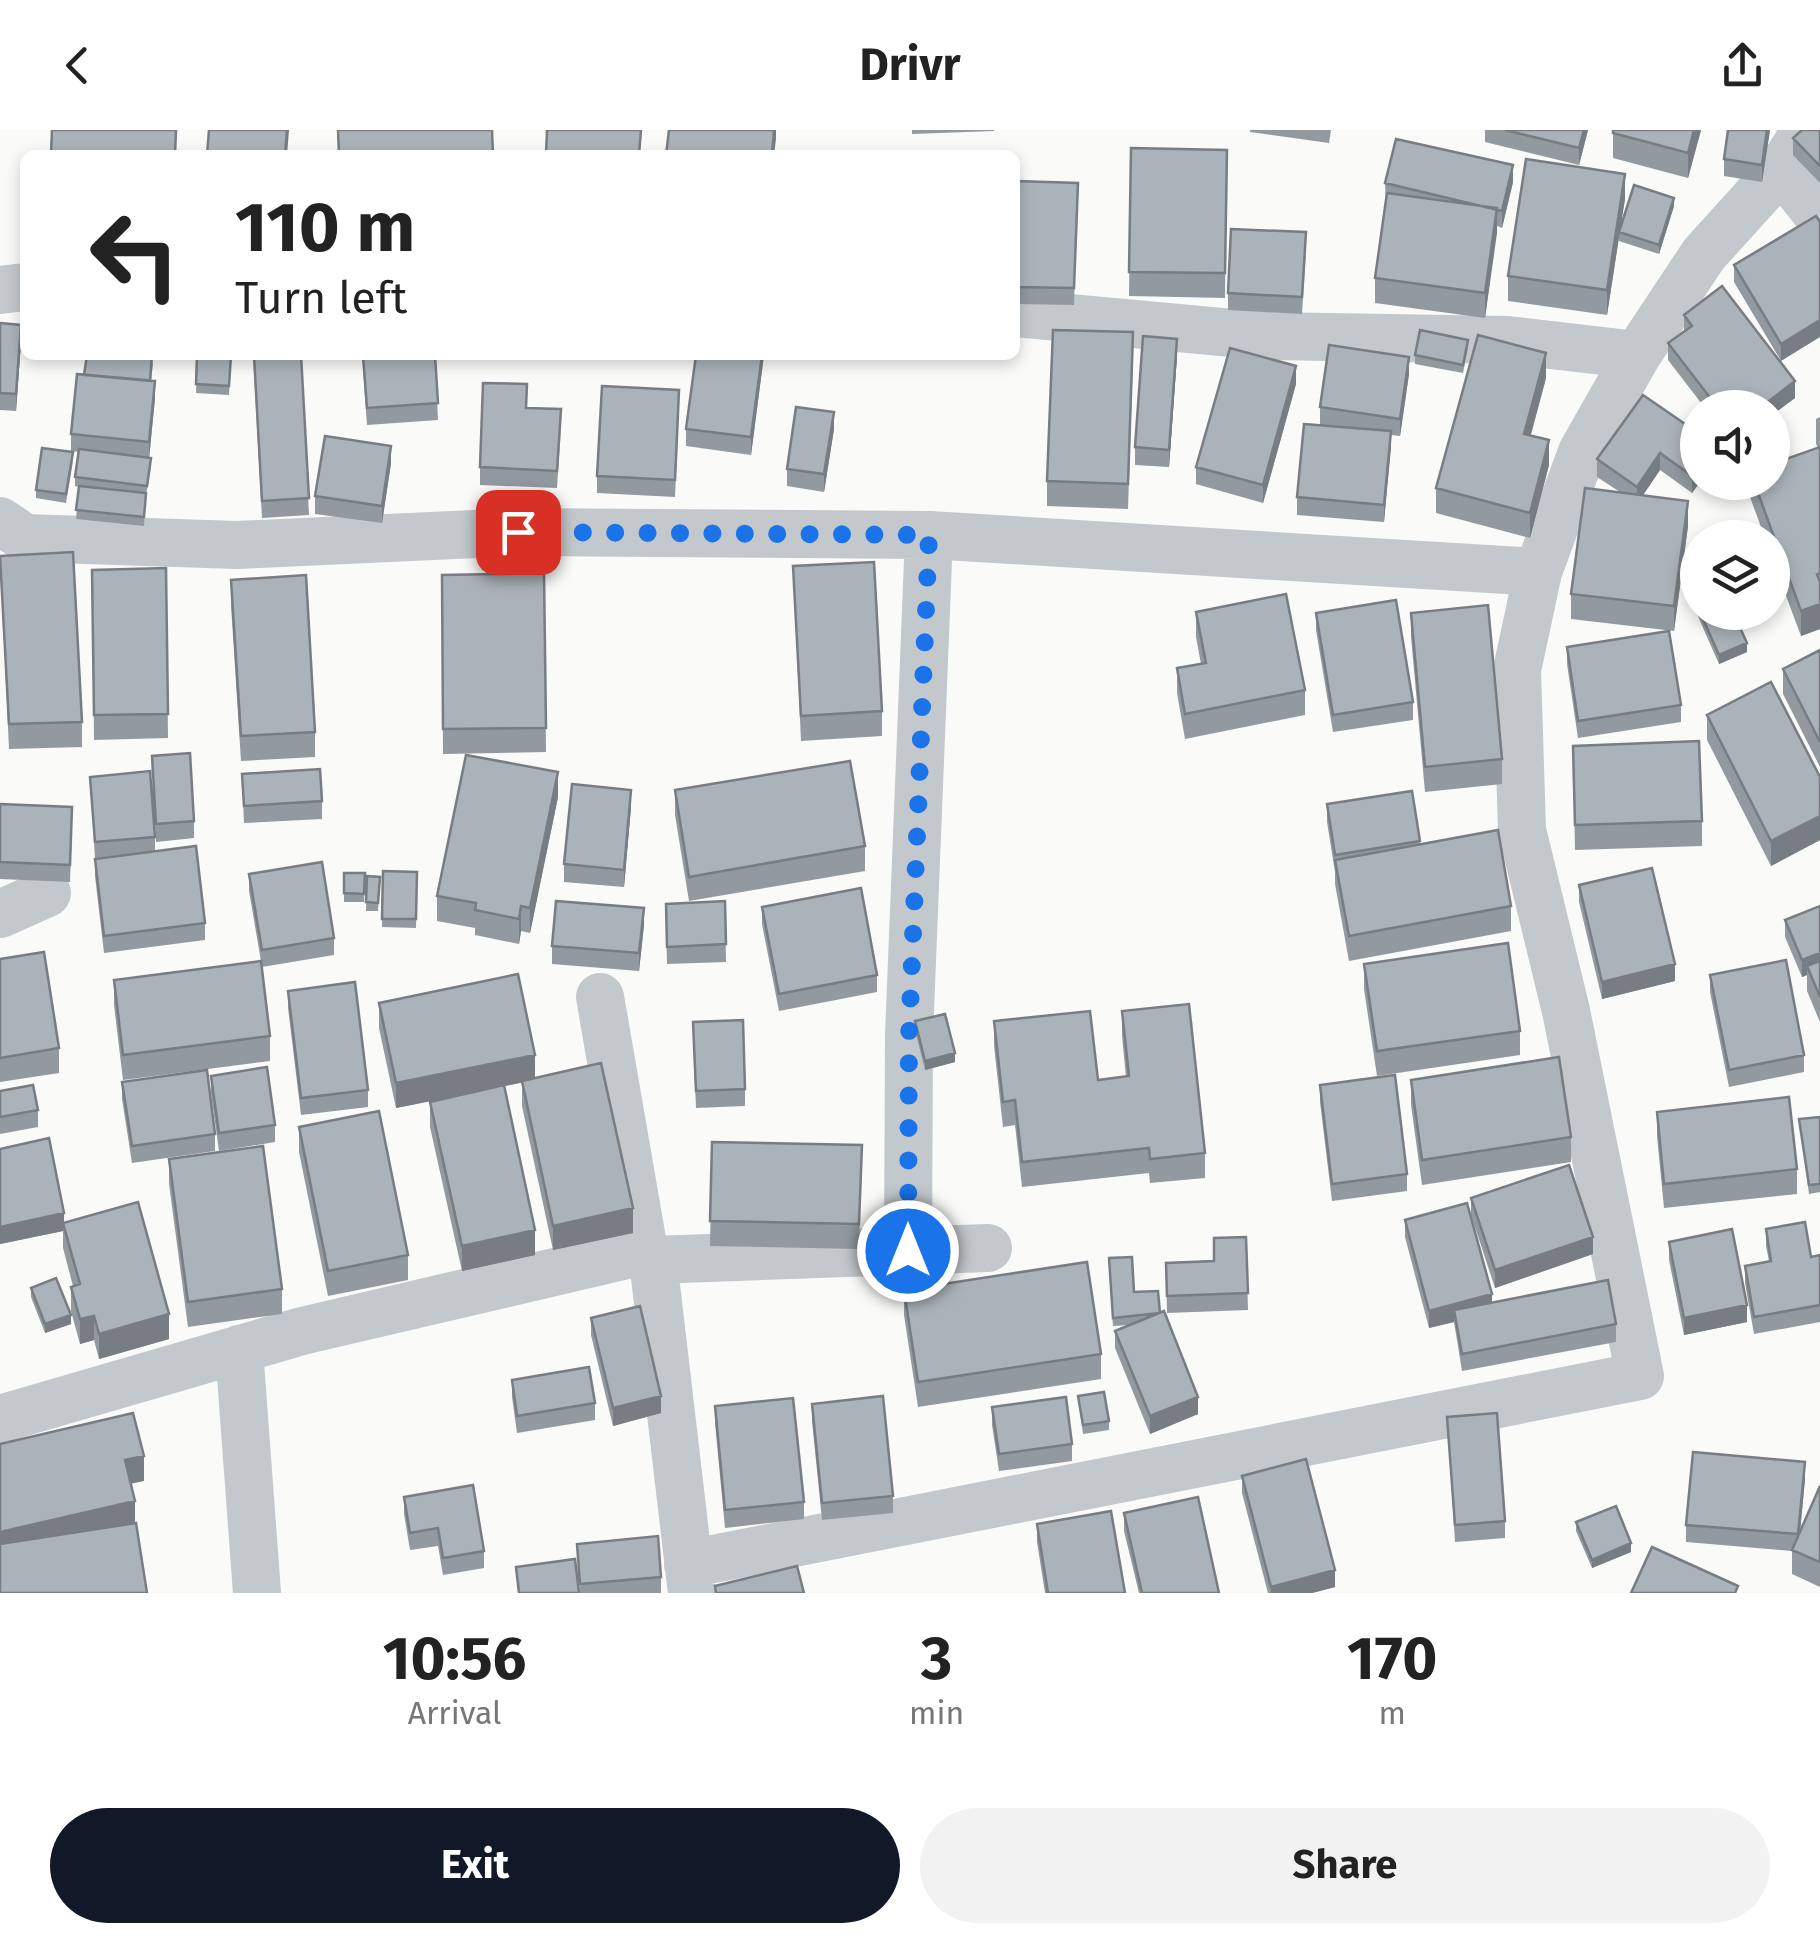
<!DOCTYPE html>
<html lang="en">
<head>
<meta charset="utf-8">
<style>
	:root { --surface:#fff; --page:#f2f2f2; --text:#222; --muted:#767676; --accent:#111827 }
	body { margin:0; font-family:"Fira Sans",sans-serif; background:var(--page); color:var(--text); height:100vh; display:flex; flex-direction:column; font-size:38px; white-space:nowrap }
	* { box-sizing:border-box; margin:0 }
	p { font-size:32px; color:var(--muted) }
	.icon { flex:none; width:55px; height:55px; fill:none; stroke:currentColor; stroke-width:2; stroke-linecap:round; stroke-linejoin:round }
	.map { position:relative; height:1463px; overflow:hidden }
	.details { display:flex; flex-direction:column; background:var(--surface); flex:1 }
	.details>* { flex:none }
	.guide { position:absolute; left:20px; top:20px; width:1000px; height:210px; border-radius:15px; box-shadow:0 5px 15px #0003; background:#fff; color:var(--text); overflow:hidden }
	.controls { position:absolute; left:1680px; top:260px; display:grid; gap:20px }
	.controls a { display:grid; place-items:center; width:110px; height:110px; border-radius:50%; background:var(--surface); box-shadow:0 5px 15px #0003; font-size:50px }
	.pin { position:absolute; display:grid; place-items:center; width:85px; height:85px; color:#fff; margin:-42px; border-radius:20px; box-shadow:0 5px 15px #0006 }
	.me { position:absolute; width:110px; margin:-55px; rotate:0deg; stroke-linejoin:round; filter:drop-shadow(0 0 8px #0008) }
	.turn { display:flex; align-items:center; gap:35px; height:210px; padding:0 50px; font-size:45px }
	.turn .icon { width:130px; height:130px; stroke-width:2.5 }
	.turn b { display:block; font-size:70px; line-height:85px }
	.eta { display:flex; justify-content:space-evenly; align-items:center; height:170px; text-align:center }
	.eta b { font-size:60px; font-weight:700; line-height:70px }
	.action { display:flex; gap:20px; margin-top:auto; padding:20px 50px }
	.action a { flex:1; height:115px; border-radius:60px; background:var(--accent); color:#fff; font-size:40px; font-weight:700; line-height:115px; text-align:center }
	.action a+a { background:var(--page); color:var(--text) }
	header { display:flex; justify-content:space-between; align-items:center; height:130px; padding:0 50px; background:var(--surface); font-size:45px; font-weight:700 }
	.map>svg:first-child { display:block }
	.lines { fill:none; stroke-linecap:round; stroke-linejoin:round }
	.minor { stroke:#c3c8cc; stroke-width:48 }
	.wall { fill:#929a9f }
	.shaded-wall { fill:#777d82 }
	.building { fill:#aab3b9; stroke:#777d82; stroke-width:2.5 }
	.route { stroke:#1a73e8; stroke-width:18; stroke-dasharray:0 32.4 }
</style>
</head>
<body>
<header><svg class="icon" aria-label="back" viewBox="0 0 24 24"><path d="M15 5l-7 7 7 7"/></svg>Drivr<svg class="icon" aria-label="share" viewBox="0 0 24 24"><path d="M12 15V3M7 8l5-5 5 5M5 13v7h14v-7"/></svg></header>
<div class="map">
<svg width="1820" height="1463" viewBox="0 0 1820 1463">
	<rect width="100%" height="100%" fill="#fafaf8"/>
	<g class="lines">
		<path class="minor" d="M1781 39 1820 87
			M0 160 25 157
			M1015 183 1265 206 1508 210 1637 225
			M0 391 25 408 237 415 518 402 929 405 1538 442
			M0 784 47 763
			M600 867 644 1121 653 1130 692 1463
			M908 1121 909 906 929 405
			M653 1130 988 1118
			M239 1219 257 1463
			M0 1289 302 1201 644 1121
			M688 1434 1640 1246 1566 881 1522 700 1517 540 1538 442 1582 322 1637 225 1704 124 1781 39 1806 0"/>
	</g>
	<path class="wall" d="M52 0H177L175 25H51Z
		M912 0H994V1L912 4Z
		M1250 0H1331L1329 13 1250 2Z
		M1485 0H1588L1579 35 1485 12Z
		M1701 0 1688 48 1613 28V3Z
		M1770 0 1762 52 1724 46V29Z
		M1820 0V53L1793 25V8Z
		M1131 18 1227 20 1225 168 1129 166Z
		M1015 51 1078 53 1074 175 1015 174Z
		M1513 52 1502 98 1497 96 1485 188 1375 173V148L1386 71 1385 53Z
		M1625 69 1620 98 1674 76 1659 124 1619 111V106L1607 185 1508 171V146Z
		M1816 86 1781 231 1734 152V135Z
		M1306 120 1302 184 1228 180V163Z
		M1684 185 1795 268 1772 285V278H1705L1668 230V213L1684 202Z
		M0 193 21 212 16 281 0 280Z
		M1468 218 1463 243 1415 234V225Z
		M197 225H231L229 265 196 263Z
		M253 225H301L309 385 262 388Z
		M362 225H435L438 290 367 295Z
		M764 225 751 325 686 316V299Z
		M1177 226 1169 337 1135 335V317Z
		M1133 227 1128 379 1047 376V351Z
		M153 233 151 251 155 268 149 328 151 337 146 365 144 396 76 389 79 357 75 356V347L79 322 71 321V304L84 245Z
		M1409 244 1400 306 1391 305 1384 392 1297 385V367L1320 294V277Z
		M1546 248 1531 305 1549 335 1530 408 1436 383V358Z
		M1296 254 1263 373 1196 354V337Z
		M1643 265 1698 352H1700L1692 363 1660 340 1643 365 1688 396 1674 501 1571 489V464L1620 362 1597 347V329Z
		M679 277 675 367 597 363V346Z
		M1820 287V499L1801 506 1772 428V408H1765L1750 367V352H1772L1818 318 1816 314V289Z
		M561 296 557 358 480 355V337Z
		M834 299 824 362 787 356V339Z
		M73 331 66 373 36 368V360Z
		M391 333 382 393 315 384V366Z
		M0 426 82 592V617L9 619Z
		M793 436 882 581V606L801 611Z
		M166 438 168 608 94 610 92 440Z
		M544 443 546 622 443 624 442 445Z
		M231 450 315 602V627L241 631 231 475Z
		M1698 454V482H1733L1747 522 1719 534 1689 466V457Z
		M1196 482 1305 560V585L1185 609 1177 563V538L1201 534 1196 507Z
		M1316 483 1413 572V590L1333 602 1316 500Z
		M1411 483 1502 629V654L1425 662 1411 507Z
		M1567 517 1681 575V592L1578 608 1567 534Z
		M1820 520V637L1783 564V539Z
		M1707 585 1820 647V710L1771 736 1707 610Z
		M1573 616 1702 691V716L1575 720Z
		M152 626 194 691V708L156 712Z
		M242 644 322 671V689L244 693Z
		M90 647 155 707V721L205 793V810L104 823 95 746V729Z
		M675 660 865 716V741L689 771 675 685Z
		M1412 661 1420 714 1511 776V801L1349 831 1335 754V742L1327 692V674Z
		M558 667 530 803 521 801 519 814 475 805V798L437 791V766Z
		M0 674 72 694 70 752 0 749Z
		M631 677 624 757 564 752V734Z
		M383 741 417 742 416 798 382 797Z
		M344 743H365L364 772H344Z
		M249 744 334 808V825L262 837 270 906V931L123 950 114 875V850L261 831 249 761Z
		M367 746 380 747 378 781H366Z
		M1579 755 1675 851 1602 869 1579 772Z
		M725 771 726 832 667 834 666 791Z
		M1820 776V892L1807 861V845L1802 847 1785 807V790Z
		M762 777 877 845V862L779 881 762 794Z
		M644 795 639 841 552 834V816Z
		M0 829 59 918V943L0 952Z
		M1364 834 1520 901V925L1377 946 1364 859Z
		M1710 845 1804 925V942L1729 957 1710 862Z
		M288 861 368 960V977L301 985 288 878Z
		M379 873 535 948 633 1103 553 1120 522 976V952L504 956 535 1125 462 1141 430 997V972L462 965 396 978 379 898Z
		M1122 881 1205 1023V1048L1150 1053 1149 1043 1022 1057 1015 995 1003 997 994 916V891L1098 950 1126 947 1122 906Z
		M915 891 955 932 925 940 915 900Z
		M693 909 745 959V976L696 978Z
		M211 946 275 995V1012L219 1021 211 963Z
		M1411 950 1571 1007V1032L1422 1055 1411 975Z
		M122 952 215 1004V1021L132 1033 122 969Z
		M1320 955 1407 1044V1061L1332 1071 1320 972Z
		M0 961 38 980V997L0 1004Z
		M1657 982 1797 1039V1064L1664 1078 1657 1006Z
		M1820 987V1062L1809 1064 1799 989Z
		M299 997 408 1125V1150L328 1166 299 1022Z
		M712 1012 862 1015 859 1119 710 1116Z
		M0 1019 64 1092 169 1209 99 1229 94 1210 80 1214 71 1181V1157L73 1156 63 1118V1101L0 1114Z
		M169 1029 282 1159V1184L188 1197 169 1054Z
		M1471 1068 1593 1124 1495 1158 1471 1085Z
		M1405 1090 1492 1172 1616 1194V1212L1462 1241 1454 1192 1429 1198 1405 1107Z
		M1766 1099 1811 1127 1820 1125V1192L1754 1204 1745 1153V1136L1769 1131 1766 1116Z
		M1246 1107 1248 1180 1167 1183 1166 1133 1214 1132Z
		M1669 1112 1747 1192 1684 1205 1669 1130Z
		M1109 1137 1134 1162 1160 1183 1198 1284 1150 1304 1115 1218V1201L1129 1195 1113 1196Z
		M31 1158 71 1194 45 1203 31 1167Z
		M904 1160 1101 1224V1249L918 1277 904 1185Z
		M591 1188 661 1283 613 1296 591 1205Z
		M512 1250 595 1273V1290L517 1303 512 1267Z
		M1078 1266 1109 1291V1300L1083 1304Z
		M812 1274 893 1366V1383L822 1390 812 1291Z
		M715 1276 804 1372V1389L725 1398 715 1293Z
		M992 1277 1072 1314V1331L999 1341 992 1295Z
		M1447 1287 1505 1391V1408L1455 1412Z
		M1242 1346 1335 1457 1312 1463H1268L1242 1363Z
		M1805 1349 1800 1402 1820 1356V1457L1792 1444V1421L1686 1412V1395Z
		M404 1367 484 1421V1438L443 1445 438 1416 410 1420 404 1384Z
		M1124 1383 1219 1463H1139L1124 1401Z
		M1576 1392 1631 1422 1592 1438 1576 1401Z
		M1037 1394 1125 1463H1045L1037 1412Z
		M577 1414 661 1447V1463H580Z"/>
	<path class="shaded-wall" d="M287 0H289L287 25H285Z
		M774 0H776V9L774 25H772Z
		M1584 0H1588L1579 35V18Z
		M1694 0H1701L1688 48V23Z
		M1767 0H1770L1762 52V35Z
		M1513 35V52L1502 98V81Z
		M1625 44V69L1607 185V160Z
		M1674 68V76L1659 124V115Z
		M1497 78V103L1485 188V163Z
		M1820 190V207L1781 231V214Z
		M21 195V212L16 281V264Z
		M1177 209V226L1169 337V320Z
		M1546 223V248L1524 329V304Z
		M762 225H764L751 325V307Z
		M1409 227V244L1400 306V289Z
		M1296 236V254L1263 373V355Z
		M155 251V268L149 329V312Z
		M1795 251V268L1772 285V278H1760Z
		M834 282V299L824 362V344Z
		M1391 301V318L1384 392V375Z
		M1549 310V335L1530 408V383Z
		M391 316V333L382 393V376Z
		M1660 323V340L1637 374V357Z
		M1698 338V352H1700L1692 363V346Z
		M1688 371V396L1674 501V476Z
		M1820 474V499L1801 506V481Z
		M1747 513V522L1719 534V525Z
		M558 642V667L530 803V778Z
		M631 660V677L624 757V740Z
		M1820 686V710L1771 736V711Z
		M521 776V801L519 814V789Z
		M644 778V795L639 841V823Z
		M1820 823V840L1807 836V845L1802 847V830Z
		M1675 834V851L1602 869V852Z
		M955 923V932L925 940V931Z
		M535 925V950L396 978V953Z
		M633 1078V1103L553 1120V1096Z
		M64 1083V1099L63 1093V1101L0 1114V1097Z
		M535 1100V1125L462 1141V1116Z
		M1593 1107V1124L1495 1158V1140Z
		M1492 1164V1181L1454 1180V1192L1429 1198V1181Z
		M1747 1175V1192L1684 1205V1188Z
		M169 1184V1209L99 1229V1204Z
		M71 1185V1194L45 1203V1194Z
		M94 1186V1210L80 1214V1189Z
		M661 1266V1283L613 1296V1278Z
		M1198 1267V1284L1150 1304V1286Z
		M144 1326V1351L125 1355V1330Z
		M1805 1332V1349L1798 1422V1404Z
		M135 1371V1396L0 1427V1402Z
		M1631 1413V1422L1592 1438V1430Z
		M1335 1440V1457L1312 1463H1271V1457Z"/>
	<path class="building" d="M52 0H176L175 25H107L51 23Z
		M209 0H287L285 25H207Z
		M338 0H492L493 25H339Z
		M547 0H641L639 25H546Z
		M669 0H774L772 25H666Z
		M1505 0H1584L1579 18Z
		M1613 0H1694L1688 23 1613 3Z
		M1728 0H1767L1762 35 1724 29Z
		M1802 0H1820V36L1793 8Z
		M1396 9 1513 35 1502 81 1385 53Z
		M1131 18 1227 20 1225 143 1129 142Z
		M1526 29 1625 44 1607 160 1508 146Z
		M1015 51 1078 53 1074 158 1015 157Z
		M1634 55 1674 68 1659 115 1619 102Z
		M1387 63 1497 78 1485 163 1375 148Z
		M1816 86 1820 92V190L1781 214 1734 135Z
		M1231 99 1306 102 1302 167 1228 163Z
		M1722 156 1795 251 1760 278H1718L1668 213 1692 196 1684 185Z
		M0 193 21 195 16 264 0 263Z
		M1053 200 1133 202 1128 354 1047 351Z
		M1420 200 1468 210 1463 235 1415 225Z
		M1478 205 1546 223 1524 304 1549 310 1530 383 1436 358Z
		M1143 206 1177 209 1169 320 1135 317Z
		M1329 215 1409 227 1400 289 1320 277Z
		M1230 218 1296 236 1263 355 1196 337Z
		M87 225H152L150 251 84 245Z
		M197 225H231L229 256 196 254Z
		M254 225H301L309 368 262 371Z
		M363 225H435L438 273 367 278Z
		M696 225H762L751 307 686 299Z
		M77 244 155 251 149 312 71 304Z
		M483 253 527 254 526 278 561 279 557 341 480 337Z
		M602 256 679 260 675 350 597 346Z
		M1643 265 1698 303V338L1692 346 1660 323 1637 357 1597 329Z
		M796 277 834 282 824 344 787 339Z
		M1304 294 1391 301 1384 375 1297 367Z
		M325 306 391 316 382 376 315 366Z
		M1820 317V443L1817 444 1820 452V474L1801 481 1754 352H1772V334Z
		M42 318 73 322 66 364 36 360Z
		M79 319 151 328 147 356 75 347Z
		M79 356 146 363 144 387 76 380Z
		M1585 358 1688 371 1674 476 1571 464Z
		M73 422 82 592 9 594 0 426Z
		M874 432 882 581 801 586 793 436Z
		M166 438 168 584 94 585 92 440Z
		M544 443 546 598 443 599 442 445Z
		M306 445 315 602 241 606 231 450Z
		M1698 454V476L1689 457Z
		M1286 464 1305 560 1185 584 1177 538 1206 533 1196 482Z
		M1396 470 1413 572 1333 585 1316 483Z
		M1488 475 1502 629 1425 637 1411 483Z
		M1700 482H1733L1747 513 1719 525Z
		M1669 501 1681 575 1578 591 1567 517Z
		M1820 520V612L1783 539Z
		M1771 552 1820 647V686L1771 711 1707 585Z
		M1699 611 1702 691 1575 695 1573 616Z
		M190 623 194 691 156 694 152 626Z
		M466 625 558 642 530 778 521 776 519 789 475 780 476 773 437 766Z
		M850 631 865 716 689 747 675 660Z
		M320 639 322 671 244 676 242 644Z
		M150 641 155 707 95 712 90 647Z
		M572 654 631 660 624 740 564 734Z
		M1412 661 1420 711 1335 725 1327 674Z
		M0 674 72 677 70 735 0 732Z
		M1498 700 1511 776 1349 806 1335 730Z
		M196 716 205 793 104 806 95 729Z
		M322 732 334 808 262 820 249 744Z
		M1652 738 1675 834 1602 852 1579 755Z
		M383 741 417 742 416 789H382Z
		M344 743H365L364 764 344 763Z
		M367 746 380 747 378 773 366 772Z
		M861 758 877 845 779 864 762 777Z
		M556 771 644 778 639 823 552 816Z
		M725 771 726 814 667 817 666 774Z
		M1820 776V823L1802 830 1785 790Z
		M1508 813 1520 901 1377 921 1364 834Z
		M44 822 59 918 0 928V829Z
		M1786 830 1804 925 1729 940 1710 845Z
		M261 831 270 906 123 925 114 850Z
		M1820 831V867L1807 836Z
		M518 844 535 925 396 953 379 873Z
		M355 852 368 960 301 968 288 861Z
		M1189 874 1205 1023 1150 1029 1149 1018 1022 1032 1015 970 1003 972 994 891 1090 881 1098 950 1129 946 1122 881Z
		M945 884 955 923 925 931 915 891Z
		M743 890 745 959 696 961 693 892Z
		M1559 927 1571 1007 1422 1030 1411 950Z
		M601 933 633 1078 553 1096 522 951Z
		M267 937 275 995 219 1003 211 946Z
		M207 940 215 1004 132 1016 122 952Z
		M1395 945 1407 1044 1332 1054 1320 955Z
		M33 955 38 980 0 987V961Z
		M504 955 535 1100 462 1116 430 972Z
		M1789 967 1797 1039 1664 1054 1657 982Z
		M379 981 408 1125 328 1141 299 997Z
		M1820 987V1054L1809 1055 1799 989Z
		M49 1008 64 1083 0 1097V1019Z
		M712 1012 862 1015 859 1094 710 1091Z
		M263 1016 282 1159 188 1172 169 1029Z
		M1569 1035 1593 1107 1495 1140 1471 1068Z
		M138 1072 169 1184 99 1204 94 1186 80 1189 71 1157 80 1154 63 1093Z
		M1467 1073 1492 1164 1429 1181 1405 1090Z
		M1805 1092 1811 1127 1820 1125V1175L1754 1187 1745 1136 1771 1131 1766 1099Z
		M1732 1099 1747 1175 1684 1188 1669 1112Z
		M1246 1107 1248 1163 1167 1166 1166 1133 1214 1131V1108Z
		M1132 1127 1134 1162 1158 1161 1160 1183 1113 1188 1109 1128Z
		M1087 1132 1101 1224 918 1252 904 1160Z
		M56 1148 71 1185 45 1194 31 1158Z
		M1608 1150 1616 1194 1462 1224 1454 1180Z
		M640 1176 661 1266 613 1278 591 1188Z
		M1164 1181 1198 1267 1150 1286 1115 1201Z
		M589 1237 595 1273 517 1286 512 1250Z
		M1104 1262 1109 1291 1083 1295 1078 1266Z
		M883 1266 893 1366 822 1373 812 1274Z
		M1066 1267 1072 1314 999 1324 992 1277Z
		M793 1268 804 1372 725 1380 715 1276Z
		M133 1283 144 1326 125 1330 135 1371 0 1402V1314Z
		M1497 1283 1505 1391 1455 1395 1447 1287Z
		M1693 1322 1805 1332 1798 1404 1686 1395Z
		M1306 1329 1335 1440 1271 1457 1242 1346Z
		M473 1355 484 1421 443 1428 438 1398 410 1403 404 1367Z
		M1820 1356V1432L1792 1420Z
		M1198 1367 1219 1463H1142L1124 1383Z
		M1616 1376 1631 1413 1592 1430 1576 1392Z
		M1111 1381 1125 1463H1048L1037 1394Z
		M136 1393 147 1463H0V1414Z
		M658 1406 661 1447 580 1454 577 1414Z
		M1652 1417 1738 1456 1735 1463H1631Z
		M575 1429 579 1463H519L516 1437Z
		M797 1436 804 1463H716L715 1456Z"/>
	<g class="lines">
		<path class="route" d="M518 402 929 405 909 906 908 1121"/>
	</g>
</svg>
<div class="controls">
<a><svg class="icon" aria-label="sound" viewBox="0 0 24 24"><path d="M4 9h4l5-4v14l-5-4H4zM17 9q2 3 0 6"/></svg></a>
<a><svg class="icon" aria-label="layers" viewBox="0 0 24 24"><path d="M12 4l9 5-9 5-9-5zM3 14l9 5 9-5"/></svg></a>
</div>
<div class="pin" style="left:518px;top:402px;background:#d93025"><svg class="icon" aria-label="arrive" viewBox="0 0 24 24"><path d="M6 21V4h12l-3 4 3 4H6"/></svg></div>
<svg class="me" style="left:908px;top:1121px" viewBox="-20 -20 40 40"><circle r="17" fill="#1a73e8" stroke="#fff" stroke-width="3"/><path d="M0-11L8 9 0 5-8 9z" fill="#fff"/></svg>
<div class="guide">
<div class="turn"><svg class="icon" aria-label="left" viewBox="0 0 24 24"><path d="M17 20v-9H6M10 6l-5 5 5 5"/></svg><div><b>110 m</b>Turn left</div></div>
</div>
</div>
<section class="details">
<div class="eta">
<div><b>10:56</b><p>Arrival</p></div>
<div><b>3</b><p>min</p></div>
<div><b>170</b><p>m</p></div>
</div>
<div class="action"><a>Exit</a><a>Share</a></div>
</section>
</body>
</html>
